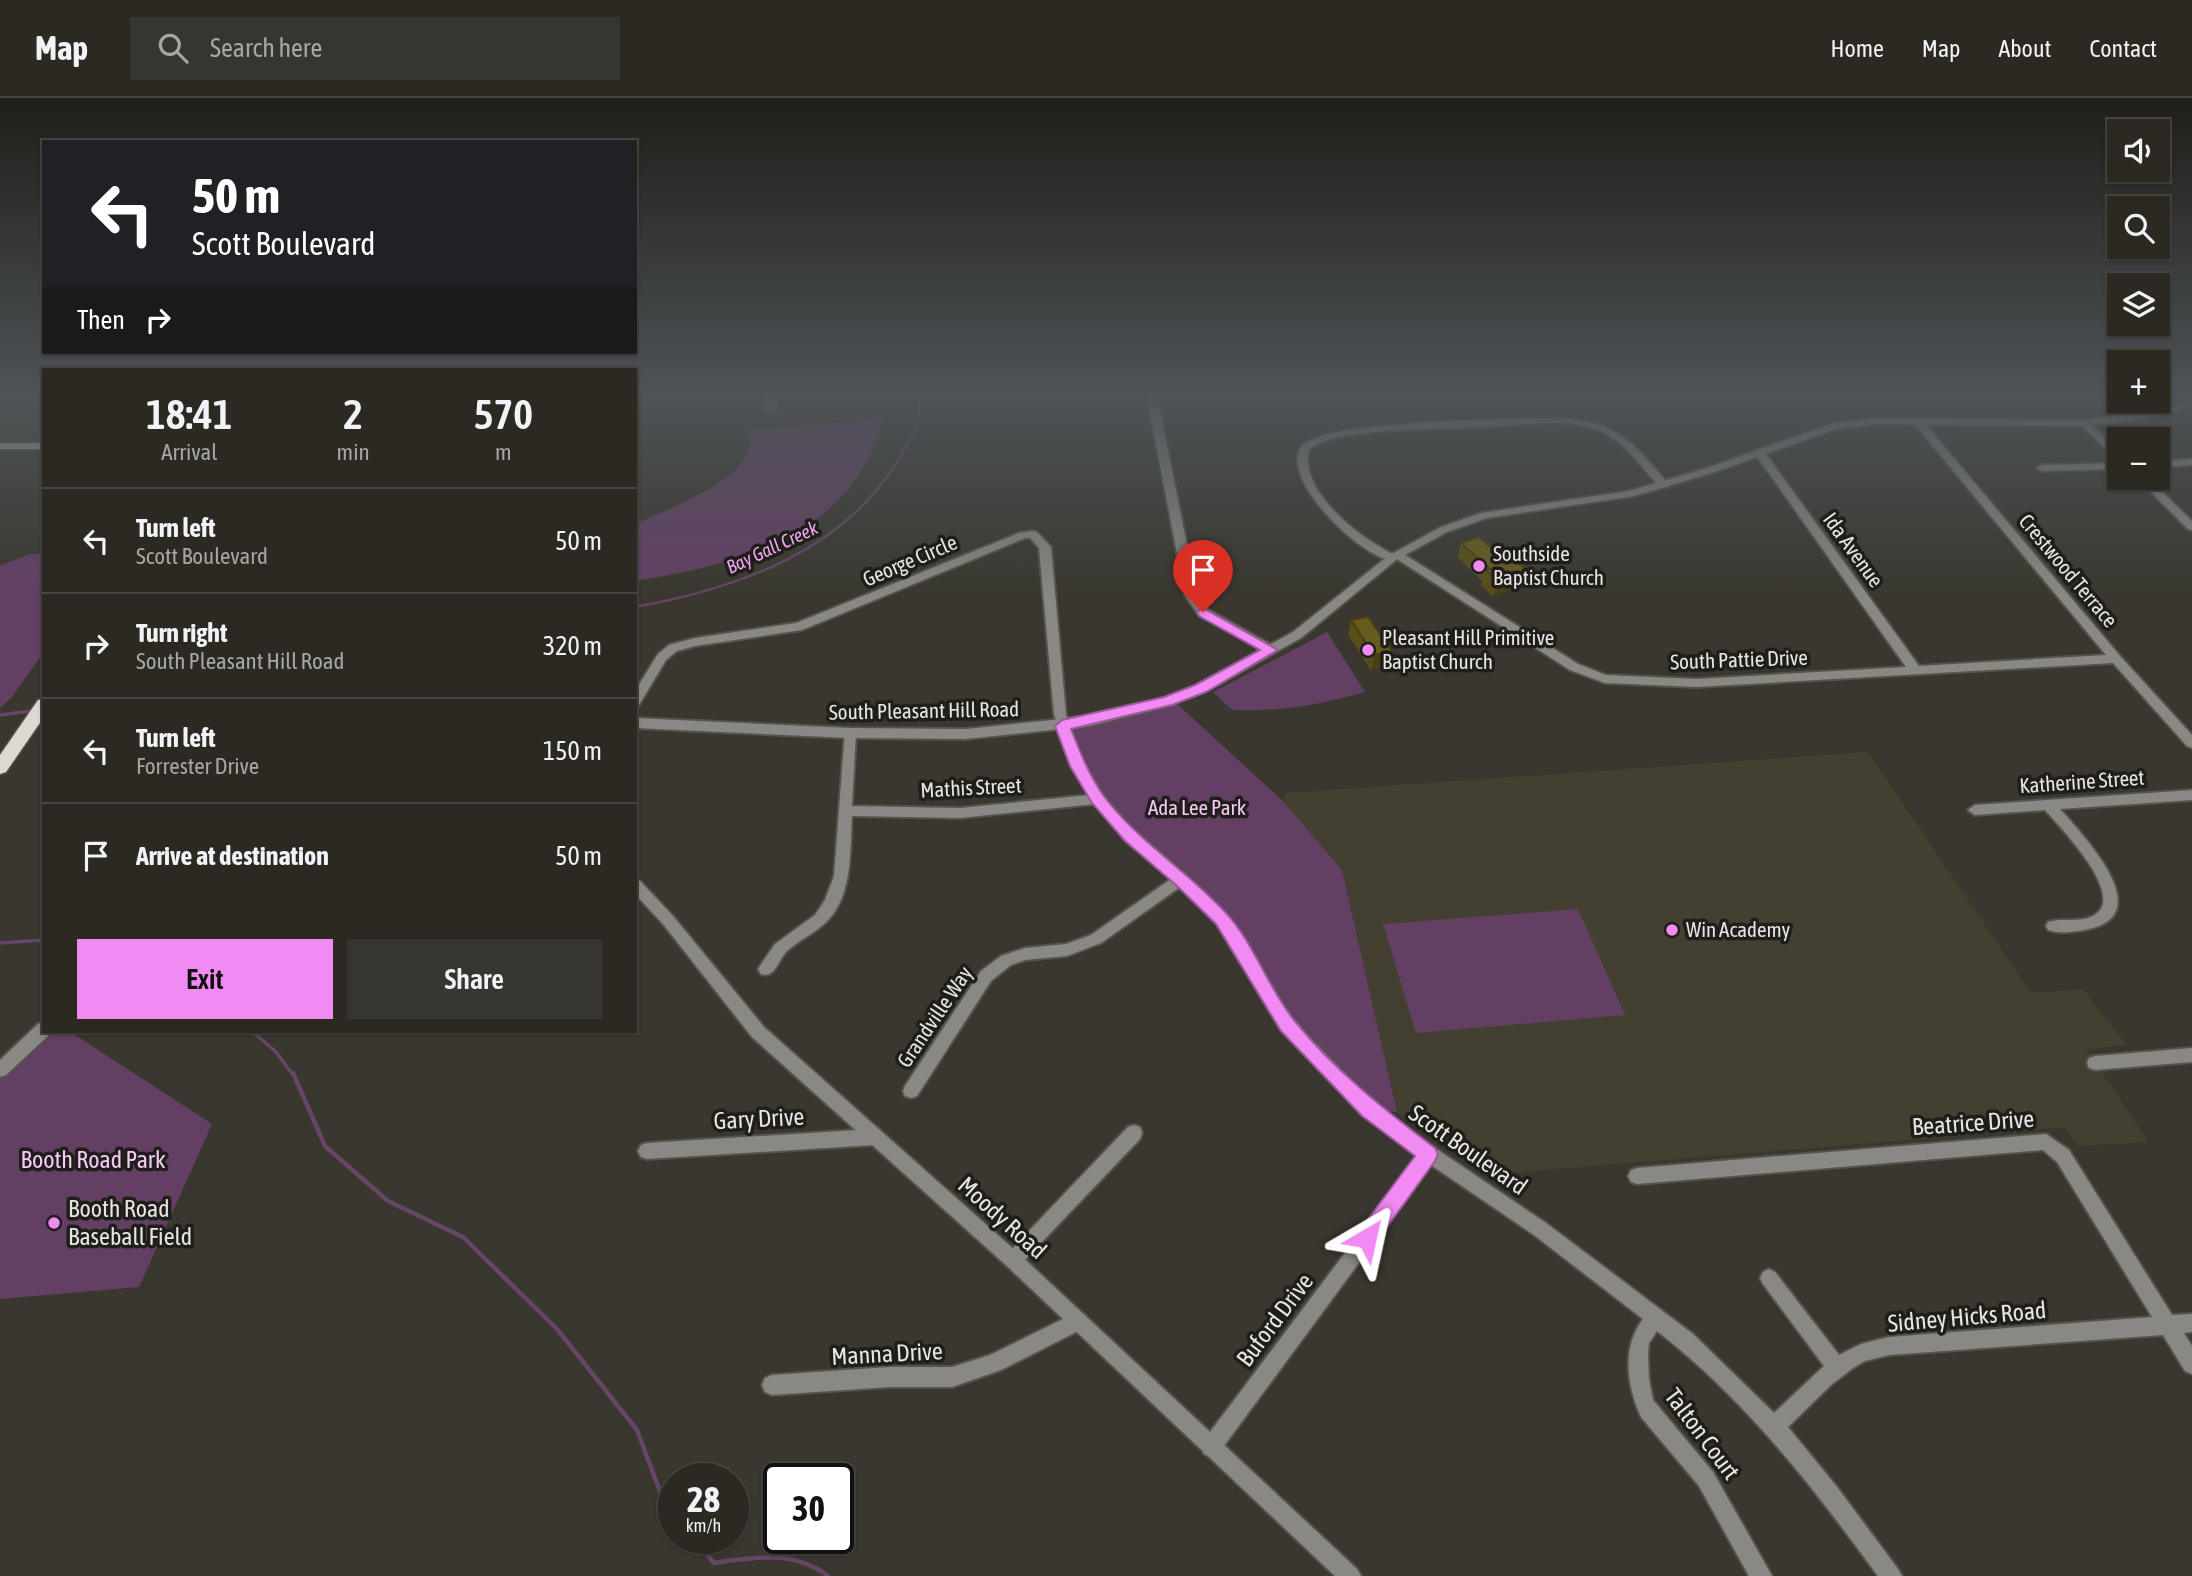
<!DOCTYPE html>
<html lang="en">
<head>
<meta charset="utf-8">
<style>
	:root { --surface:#2b2922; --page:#37352f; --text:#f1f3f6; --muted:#a6a6a5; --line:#474540; --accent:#f28af3 }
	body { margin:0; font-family:"Asap Condensed",sans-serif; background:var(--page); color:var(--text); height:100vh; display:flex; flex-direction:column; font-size:26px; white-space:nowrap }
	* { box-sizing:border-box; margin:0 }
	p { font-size:23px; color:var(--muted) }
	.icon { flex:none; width:38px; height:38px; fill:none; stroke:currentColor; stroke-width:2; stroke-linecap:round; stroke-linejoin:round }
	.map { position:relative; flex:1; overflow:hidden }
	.side { position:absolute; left:42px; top:270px; width:595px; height:665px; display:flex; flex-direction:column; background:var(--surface); border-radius:0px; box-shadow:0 2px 5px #0004,0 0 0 2px var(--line) }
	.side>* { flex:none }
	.hud { position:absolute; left:42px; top:42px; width:595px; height:214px; border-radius:0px; box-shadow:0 2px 5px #0004,0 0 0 2px var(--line); background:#202124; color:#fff; overflow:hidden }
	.buttons { position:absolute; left:2107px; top:21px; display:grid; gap:14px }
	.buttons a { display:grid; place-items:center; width:63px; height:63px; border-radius:0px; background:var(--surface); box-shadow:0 2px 5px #0004,0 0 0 2px var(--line); font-size:35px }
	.speed { position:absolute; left:658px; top:1365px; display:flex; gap:14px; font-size:35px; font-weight:700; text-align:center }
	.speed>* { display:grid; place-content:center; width:91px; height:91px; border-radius:50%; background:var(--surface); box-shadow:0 2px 5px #0004,0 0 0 2px var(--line); line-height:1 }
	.speed small { font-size:18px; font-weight:400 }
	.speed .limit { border:4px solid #111; border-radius:10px; background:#fff; color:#111 }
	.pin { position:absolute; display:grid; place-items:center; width:60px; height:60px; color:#fff; margin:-72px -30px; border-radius:50% 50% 50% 0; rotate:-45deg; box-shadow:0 0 7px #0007 }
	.pin .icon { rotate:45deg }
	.me { position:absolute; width:77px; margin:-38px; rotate:36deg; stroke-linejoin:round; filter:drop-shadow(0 0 5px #0008) }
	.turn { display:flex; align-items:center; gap:24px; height:147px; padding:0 35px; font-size:32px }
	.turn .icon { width:91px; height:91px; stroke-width:2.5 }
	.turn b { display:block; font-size:49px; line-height:60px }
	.then { display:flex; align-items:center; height:66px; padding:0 35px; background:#0003; gap:14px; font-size:26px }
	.eta { display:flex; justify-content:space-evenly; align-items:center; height:119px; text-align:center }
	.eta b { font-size:42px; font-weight:600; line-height:49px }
	.action { display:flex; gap:14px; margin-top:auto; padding:14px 35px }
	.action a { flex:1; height:80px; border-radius:0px; background:var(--accent); color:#111; font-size:28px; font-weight:600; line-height:80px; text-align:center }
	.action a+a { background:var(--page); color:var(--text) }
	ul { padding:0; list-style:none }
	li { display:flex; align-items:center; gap:21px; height:105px; padding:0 35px; border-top:2px solid var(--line) }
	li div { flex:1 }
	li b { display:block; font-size:26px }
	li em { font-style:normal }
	header { display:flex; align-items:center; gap:42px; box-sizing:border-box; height:98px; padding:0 35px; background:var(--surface); border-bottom:2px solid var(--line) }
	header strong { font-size:33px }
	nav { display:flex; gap:38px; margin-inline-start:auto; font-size:24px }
	.search { width:490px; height:63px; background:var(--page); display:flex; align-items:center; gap:18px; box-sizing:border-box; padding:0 24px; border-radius:0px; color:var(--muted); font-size:26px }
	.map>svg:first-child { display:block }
	.built { fill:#434032 }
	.green { fill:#643f64 }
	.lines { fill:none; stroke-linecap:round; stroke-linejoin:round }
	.stream-far2 { stroke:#664566; stroke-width:2.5 }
	.stream-far1 { stroke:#664566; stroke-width:3.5 }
	.stream { stroke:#664566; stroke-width:4.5 }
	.minor-casing { stroke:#55534a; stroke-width:4 }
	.tertiary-casing { stroke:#55534a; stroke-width:4 }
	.secondary-casing { stroke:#55534a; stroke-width:4 }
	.primary-casing { stroke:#55534a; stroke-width:3 }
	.minor { fill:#898884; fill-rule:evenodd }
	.tertiary { fill:#898884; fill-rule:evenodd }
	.secondary { fill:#b8b6af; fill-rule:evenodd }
	.primary { fill:#dcdad0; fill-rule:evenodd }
	.wall { fill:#594e1a }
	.shaded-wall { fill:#484015 }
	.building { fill:#675b1e; stroke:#484015; stroke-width:2 }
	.route { fill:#f28af3; stroke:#9d5a9e; stroke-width:2 }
	.poi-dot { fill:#f28af3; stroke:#1f1e1a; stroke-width:2.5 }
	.labels { text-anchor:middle; stroke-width:7; stroke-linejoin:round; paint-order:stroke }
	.far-water-label { font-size:19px; font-style:italic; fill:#f1a6f1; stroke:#1f1e1a }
	.street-label { font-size:21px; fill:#e7e6e0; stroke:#1f1e1a }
	.poi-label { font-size:21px; fill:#e7e6e0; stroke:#1f1e1a; text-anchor:start }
	.park-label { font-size:21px; fill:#f7c9f6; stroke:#1f1e1a }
	.near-street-label { font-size:24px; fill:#e7e6e0; stroke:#1f1e1a }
	.near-park-label { font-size:24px; fill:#f7c9f6; stroke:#1f1e1a }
	.near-poi-label { font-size:24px; fill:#e7e6e0; stroke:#1f1e1a; text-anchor:start }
</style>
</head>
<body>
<header>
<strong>Map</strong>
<div class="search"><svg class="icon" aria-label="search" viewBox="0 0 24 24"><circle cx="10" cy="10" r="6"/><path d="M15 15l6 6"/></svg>Search here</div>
<nav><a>Home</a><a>Map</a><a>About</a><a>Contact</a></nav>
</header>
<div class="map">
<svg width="2192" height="1478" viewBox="0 0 2192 1478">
	<rect width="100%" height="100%" fill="#39372e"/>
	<path class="built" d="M0 293H44V341H0Z
		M1868 654 2031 895 2083 891 2126 947 2086 951 2149 1044 2077 1048 2065 1029 1485 1077 1397 1014 1342 772 1283 703 1286 695Z"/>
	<path class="green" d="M883 321C853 438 739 466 635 483V426C666 412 742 385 749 349 750 344 749 337 749 332Z
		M44 455V554L11 600 0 610V468L27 457Z
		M1327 534 1365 594C1317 607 1281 614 1232 612L1213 594Z
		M1175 604 1283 703 1342 772 1397 1014 1386 1013 1332 968 1290 927 1224 820 1100 701 1066 630 1162 610Z
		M1578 811 1625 917 1416 935 1383 826Z
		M44 933H69L212 1026 139 1189 0 1201V972Z"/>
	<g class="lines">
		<path class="stream-far2" d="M635 509C734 491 838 456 895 367 903 354 913 340 917 325 920 315 919 304 920 293"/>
		<path class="stream-far1" d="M0 617 31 613
			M0 845 44 842
			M252 933 276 954 293 977"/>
		<path class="stream" d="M293 975 325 1048 388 1103 463 1139 557 1231 637 1332 665 1407 674 1417
			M693 1440 714 1465C755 1459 793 1452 828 1478"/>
		<g class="minor-casing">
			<path id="minor" d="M767 293H777L775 312 770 315 765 312Z
				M1146 293H1156L1197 497 1207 511 1275 549 1277 552 1275 555H1267L1199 517 1185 498Z
				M1553 320C1615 322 1632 342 1669 387L1668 389H1660C1640 368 1622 339 1593 330 1561 320 1515 328 1481 329 1434 332 1385 330 1338 339 1327 342 1317 345 1309 352 1299 389 1350 431 1377 447 1381 449 1388 455 1392 455 1395 456 1399 454 1402 455L1578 566 1606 577 1696 581 1906 569 1754 354 1759 351 1763 352 1919 568 2106 557 1912 323 1921 321 2120 558 2192 637V650L2187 648 2113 565 1696 589 1605 585 1570 572 1397 461C1373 472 1275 380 1302 348 1323 323 1512 321 1553 320Z
				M2085 322 2119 353V361L2115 360 2081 327 2080 325Z
				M2192 361V367L2158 369V363Z
				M2119 365V371L2042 373 2037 370 2042 367Z
				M2137 380H2148L2192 423V432L2188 431Z
				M1033 433 1037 434 1051 449 1066 617 1084 667 1103 697 1135 734 1186 777 1227 818 1293 922 1375 1007 1435 1050 1546 1125 1693 1236 1774 1315 1824 1268 1763 1186 1760 1180 1763 1174 1769 1171 1775 1174 1839 1257 1861 1246 1889 1239 2152 1219 2057 1064 2043 1052 1637 1086 1631 1084 1628 1078 1631 1072 1637 1070 2046 1036 2069 1052 2172 1217 2192 1216V1234L2184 1235 2192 1248V1276L2185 1273 2163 1237 1889 1257 1865 1263 1853 1270 1831 1287 1788 1329 1837 1389 1898 1471 1902 1478H1878C1813 1389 1745 1301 1657 1233L1649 1245 1648 1256 1649 1281 1653 1302 1713 1374 1772 1478H1749L1699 1388 1641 1319C1627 1288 1621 1250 1643 1221L1534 1137 1431 1067 1218 1356 1211 1359 1204 1356 1201 1349 1204 1342 1418 1058 1363 1017 1281 932 1217 826 1180 789 1101 845 1067 858 1025 862 1011 867 991 883 917 998 911 1000 905 998 903 993 905 988 981 873 1001 858 1025 850 1066 846 1091 837 1171 781 1125 742 1095 706 960 720 852 718C850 754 853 802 823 827 811 837 798 843 787 853 778 862 775 881 761 876L758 871 775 846 815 817 825 802 834 778 845 632H855L856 635 852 708 960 710 1089 697 1071 668 1054 617 1039 450 1030 440H1025L802 532 695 548 677 553 666 562 639 607 635 608V593L658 556 669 547 695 540 796 525 1019 435Z
				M2192 692V702L2060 711C2080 734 2154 810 2096 829 2083 833 2061 837 2048 832L2046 828 2048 824C2062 819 2083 826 2096 816 2125 795 2060 729 2045 712L1975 717 1968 712 1975 707Z
				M2192 950V964L2095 972 2089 970 2087 965 2089 960 2095 958Z
				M1134 1027 1140 1029 1142 1035 1140 1041 1019 1168 1013 1171 1007 1168 1004 1162 1007 1156 1128 1029Z
				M874 1031 880 1033 882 1039 880 1045 874 1047 647 1061 641 1059 638 1053 641 1047 647 1045Z
				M1077 1214 1084 1216 1086 1223 1084 1230 1001 1272 952 1289H889L772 1297 765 1294 762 1287 765 1280 772 1277 889 1269H952L990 1257Z"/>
		</g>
		<g class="tertiary-casing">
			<path id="tertiary" d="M2192 301V307L2144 320 2085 328 1878 326 1836 331 1715 374 1634 398 1487 420 1447 434 1396 462 1301 540 1204 594 1171 607 1090 628 966 641 850 640 635 630V620L850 630 966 631 1090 618 1164 600 1196 588 1293 534 1388 458 1439 430 1481 415 1629 393 1707 370 1834 325 1878 320 2085 322 2143 314Z
				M635 781 640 783 673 818 764 929 1019 1156 1357 1471 1361 1478H1335L1007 1168 752 939 663 826 635 796Z
				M44 924V933H51L50 936 6 977 0 979V962L38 926Z"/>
		</g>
		<g class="secondary-casing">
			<path id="secondary" d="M0 345H44V351H0Z"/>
		</g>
		<g class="primary-casing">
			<path id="primary" d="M44 601V619L6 674 0 676V657L38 602Z"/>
		</g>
		<use href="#minor" class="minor"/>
		<use href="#tertiary" class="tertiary"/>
		<use href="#secondary" class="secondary"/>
		<use href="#primary" class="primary"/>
	</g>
	<path class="wall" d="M1461 445 1523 487 1493 498 1481 487 1482 483 1457 459Z
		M1351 522 1388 568 1371 572 1348 537Z"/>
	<path class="shaded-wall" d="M1528 473 1523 487 1493 498 1498 483Z
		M1392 553 1388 568 1371 572 1374 557Z"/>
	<path class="building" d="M1479 439 1508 464 1516 462 1528 473 1498 483 1486 472 1490 471 1461 445Z
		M1368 519 1392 553 1374 557 1351 522Z"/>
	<linearGradient id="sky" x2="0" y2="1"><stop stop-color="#1f1e19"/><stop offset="0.59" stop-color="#4e5357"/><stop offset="1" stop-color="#4e5357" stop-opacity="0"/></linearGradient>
	<rect width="2192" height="500" fill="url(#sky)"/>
	<path class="route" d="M1203 510 1278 552 1206 594 1172 607 1071 631C1080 654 1089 677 1103 697 1137 743 1188 773 1226 815 1254 845 1268 890 1294 922 1334 972 1385 1012 1435 1050L1438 1056 1435 1063 1374 1147 1367 1150 1359 1147 1356 1140 1359 1133 1415 1058 1362 1018 1281 933 1216 826 1175 786 1125 743 1092 705 1070 668 1055 628 1062 622 1164 599 1195 587 1260 552 1199 518 1197 514Z"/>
	<g class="poi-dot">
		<circle cx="1479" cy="468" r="7"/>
		<circle cx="1368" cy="552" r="7"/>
		<circle cx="1672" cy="832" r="7"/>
		<circle cx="54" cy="1125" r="7"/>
	</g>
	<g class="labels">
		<g class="far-water-label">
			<text transform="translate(772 449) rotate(-25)" y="7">Bay Gall Creek</text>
		</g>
		<g class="street-label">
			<text transform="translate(1853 452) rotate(54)" y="7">Ida Avenue</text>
			<text transform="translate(910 463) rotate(-23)" y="7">George Circle</text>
			<text transform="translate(2068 473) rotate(50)" y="7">Crestwood Terrace</text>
			<text transform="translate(1739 562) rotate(-2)" y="7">South Pattie Drive</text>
			<text transform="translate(924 613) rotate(-1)" y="7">South Pleasant Hill Road</text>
			<text transform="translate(2082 684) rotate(-4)" y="7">Katherine Street</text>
			<text transform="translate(971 690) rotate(-3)" y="7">Mathis Street</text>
			<text transform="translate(935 919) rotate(-56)" y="7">Grandville Way</text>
		</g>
		<g class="poi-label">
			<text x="1493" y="463">Southside<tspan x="1493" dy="24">Baptist Church</tspan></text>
			<text x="1382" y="547">Pleasant Hill Primitive<tspan x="1382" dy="24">Baptist Church</tspan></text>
			<text x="1686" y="839">Win Academy</text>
		</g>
		<g class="park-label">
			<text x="1197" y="717">Ada Lee Park</text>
		</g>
		<g class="near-street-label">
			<text transform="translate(759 1021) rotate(-3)" y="8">Gary Drive</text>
			<text transform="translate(1973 1025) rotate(-4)" y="8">Beatrice Drive</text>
			<text transform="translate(1468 1052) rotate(35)" y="8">Scott Boulevard</text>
			<text transform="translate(1002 1120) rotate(42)" y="8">Moody Road</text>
			<text transform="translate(1967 1219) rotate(-5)" y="8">Sidney Hicks Road</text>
			<text transform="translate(1275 1222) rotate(-53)" y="8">Buford Drive</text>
			<text transform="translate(887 1256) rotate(-3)" y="8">Manna Drive</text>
			<text transform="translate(1702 1336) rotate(53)" y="8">Talton Court</text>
		</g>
		<g class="near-park-label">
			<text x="93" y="1070">Booth Road Park</text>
		</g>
		<g class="near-poi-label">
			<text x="68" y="1119">Booth Road<tspan x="68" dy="28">Baseball Field</tspan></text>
		</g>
	</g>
</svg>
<div class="buttons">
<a><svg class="icon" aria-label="sound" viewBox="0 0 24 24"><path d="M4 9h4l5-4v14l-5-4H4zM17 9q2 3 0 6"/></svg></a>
<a><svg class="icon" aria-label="search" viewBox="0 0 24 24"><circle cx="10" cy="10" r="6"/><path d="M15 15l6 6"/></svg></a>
<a><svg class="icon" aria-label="layers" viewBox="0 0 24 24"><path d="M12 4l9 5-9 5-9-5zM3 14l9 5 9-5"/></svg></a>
<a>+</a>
<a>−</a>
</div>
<div class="speed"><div>28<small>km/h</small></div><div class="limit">30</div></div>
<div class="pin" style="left:1203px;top:514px;background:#d93025"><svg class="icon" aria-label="arrive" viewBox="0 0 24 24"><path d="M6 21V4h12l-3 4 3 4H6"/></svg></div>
<svg class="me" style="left:1367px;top:1140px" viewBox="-20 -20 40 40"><path d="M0-17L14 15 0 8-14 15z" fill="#f28af3" stroke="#fff" stroke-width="4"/></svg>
<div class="hud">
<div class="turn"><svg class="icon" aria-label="left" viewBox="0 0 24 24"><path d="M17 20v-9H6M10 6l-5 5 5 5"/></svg><div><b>50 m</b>Scott Boulevard</div></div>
<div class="then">Then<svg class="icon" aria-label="right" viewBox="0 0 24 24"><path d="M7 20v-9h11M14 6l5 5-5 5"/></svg></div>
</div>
<section class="side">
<div class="eta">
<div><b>18:41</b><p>Arrival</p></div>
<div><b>2</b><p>min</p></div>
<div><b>570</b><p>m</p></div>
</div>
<ul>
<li><svg class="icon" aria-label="left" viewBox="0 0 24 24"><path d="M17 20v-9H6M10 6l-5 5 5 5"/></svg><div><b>Turn left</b><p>Scott Boulevard</p></div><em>50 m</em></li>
<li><svg class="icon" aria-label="right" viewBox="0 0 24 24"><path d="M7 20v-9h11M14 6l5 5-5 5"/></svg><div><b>Turn right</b><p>South Pleasant Hill Road</p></div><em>320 m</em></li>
<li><svg class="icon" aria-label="left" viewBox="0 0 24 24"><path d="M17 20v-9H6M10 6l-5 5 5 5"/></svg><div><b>Turn left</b><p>Forrester Drive</p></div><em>150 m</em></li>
<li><svg class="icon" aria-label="arrive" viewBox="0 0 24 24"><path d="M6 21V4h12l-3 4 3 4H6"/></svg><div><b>Arrive at destination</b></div><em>50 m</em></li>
</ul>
<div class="action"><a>Exit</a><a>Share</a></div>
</section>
</div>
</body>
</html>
